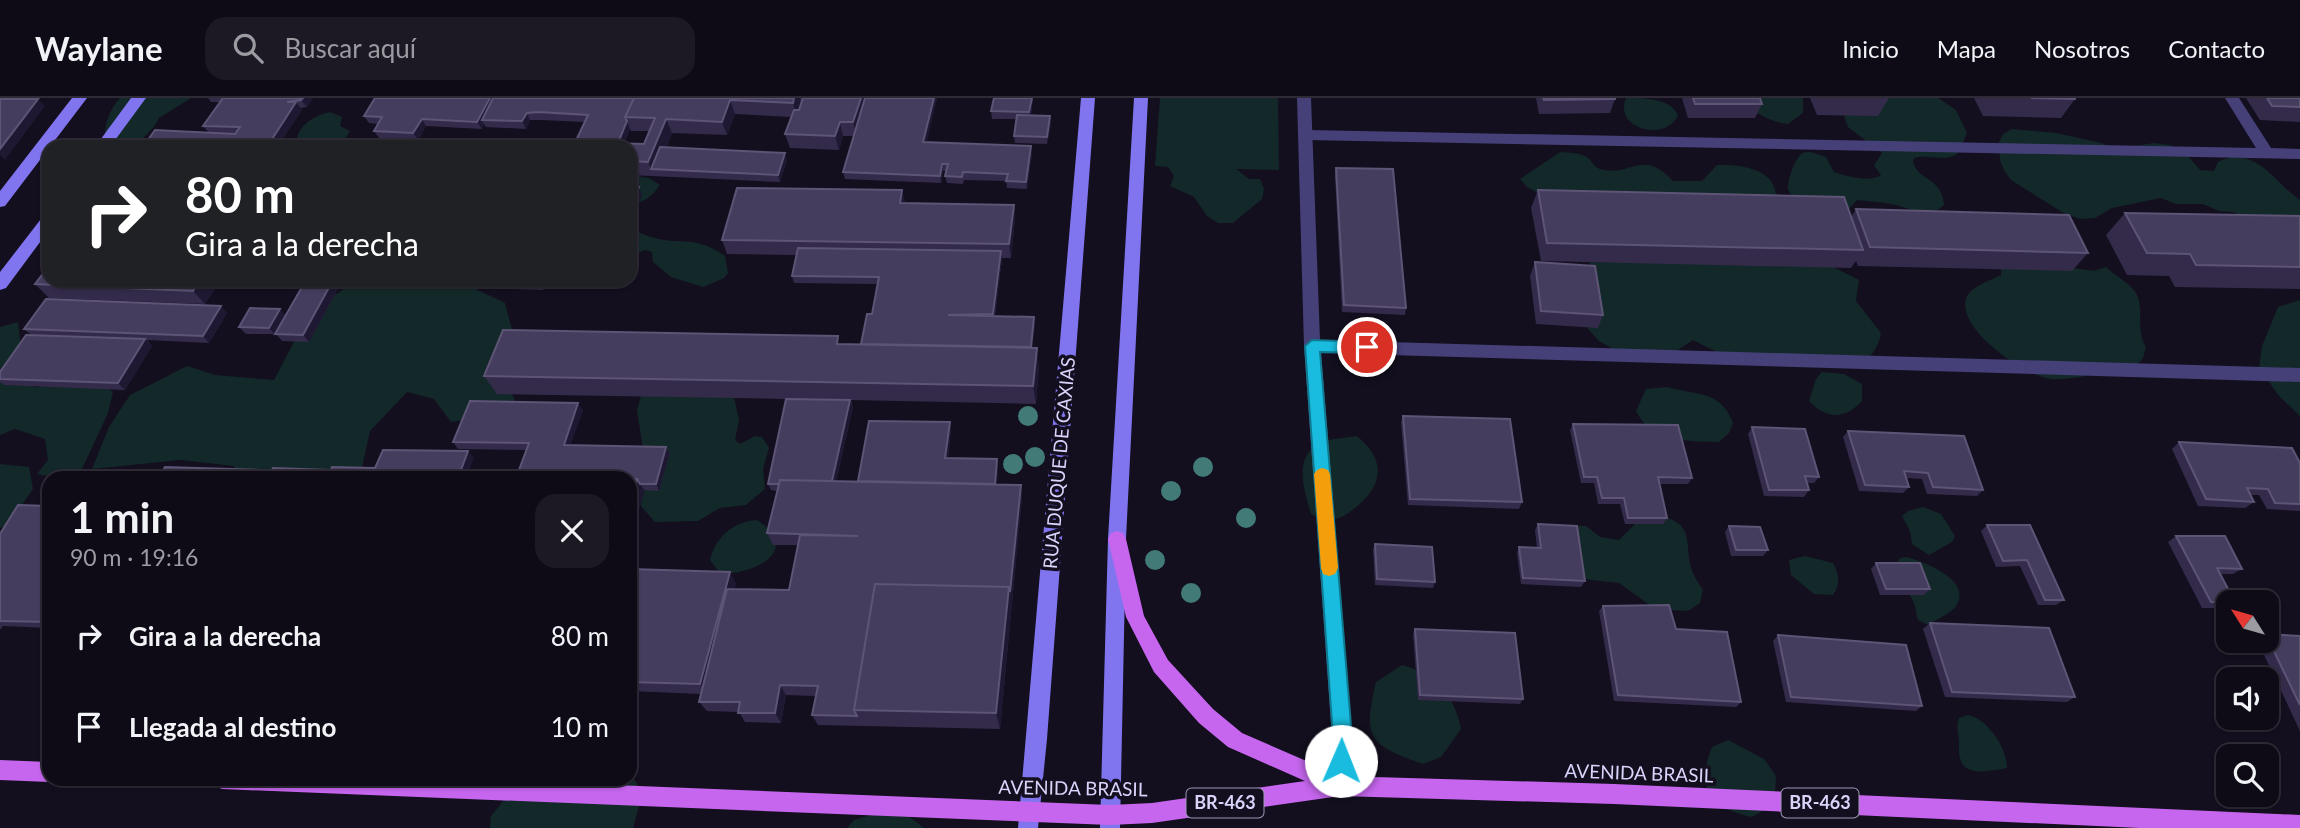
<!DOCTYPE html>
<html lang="es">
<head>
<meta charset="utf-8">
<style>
	:root { --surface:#0e0b17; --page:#1c1924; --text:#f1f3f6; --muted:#9b9ba1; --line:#2e2b36 }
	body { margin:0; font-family:Lato,sans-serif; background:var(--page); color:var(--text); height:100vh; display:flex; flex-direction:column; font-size:26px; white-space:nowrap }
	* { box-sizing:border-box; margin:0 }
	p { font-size:23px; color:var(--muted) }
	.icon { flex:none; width:38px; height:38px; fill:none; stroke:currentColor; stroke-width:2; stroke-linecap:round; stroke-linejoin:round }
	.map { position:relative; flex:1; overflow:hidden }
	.details { position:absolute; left:42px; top:373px; width:595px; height:315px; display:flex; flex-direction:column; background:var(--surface); border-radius:21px; box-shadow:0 2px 5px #0004,0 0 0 2px var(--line) }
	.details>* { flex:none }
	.guide { position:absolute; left:42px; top:42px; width:595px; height:147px; border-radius:21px; box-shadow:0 2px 5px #0004,0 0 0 2px var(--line); background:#202124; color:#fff; overflow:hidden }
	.needle { width:46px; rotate:307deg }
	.tools { position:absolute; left:2216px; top:492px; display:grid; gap:14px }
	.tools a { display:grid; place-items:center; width:63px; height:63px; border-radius:14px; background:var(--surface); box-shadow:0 2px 5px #0004,0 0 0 2px var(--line); font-size:35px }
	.pin { position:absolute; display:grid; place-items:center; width:60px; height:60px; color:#fff; margin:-30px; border:4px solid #fff; border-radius:50%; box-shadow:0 2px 7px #0007 }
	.me { position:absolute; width:77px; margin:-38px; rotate:1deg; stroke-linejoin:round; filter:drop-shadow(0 0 5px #0008) }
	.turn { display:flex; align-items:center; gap:24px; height:147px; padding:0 28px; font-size:32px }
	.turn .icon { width:91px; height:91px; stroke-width:2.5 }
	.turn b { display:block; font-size:49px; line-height:60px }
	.round { display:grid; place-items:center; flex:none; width:74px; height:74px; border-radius:21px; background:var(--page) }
	.overview { display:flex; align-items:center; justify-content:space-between; height:119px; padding:0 28px }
	h1 { font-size:42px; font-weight:700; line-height:52px }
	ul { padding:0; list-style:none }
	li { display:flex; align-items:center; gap:21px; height:91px; padding:0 28px }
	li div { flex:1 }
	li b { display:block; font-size:26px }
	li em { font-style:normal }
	header { display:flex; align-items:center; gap:42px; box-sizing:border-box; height:98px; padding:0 35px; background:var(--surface); border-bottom:2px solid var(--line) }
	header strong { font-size:33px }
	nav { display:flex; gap:38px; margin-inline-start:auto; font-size:24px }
	.search { width:490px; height:63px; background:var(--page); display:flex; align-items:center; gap:18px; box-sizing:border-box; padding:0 24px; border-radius:21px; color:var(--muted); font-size:26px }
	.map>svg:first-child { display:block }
	.green { fill:#132829 }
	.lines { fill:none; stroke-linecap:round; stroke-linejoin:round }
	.service { fill:#464079; fill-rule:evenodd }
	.minor { fill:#464079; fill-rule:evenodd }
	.secondary { fill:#8175ef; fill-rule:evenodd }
	.primary { fill:#c666ee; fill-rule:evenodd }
	.tree { fill:#417a77 }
	.wall { fill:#342b4b; fill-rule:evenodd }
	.shaded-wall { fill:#1f1832 }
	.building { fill:#453d5e; stroke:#5d5476; stroke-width:2 }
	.route { fill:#19bcdf; stroke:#107a91; stroke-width:2 }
	.slow { fill:#f59e0b }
	.labels { text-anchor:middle; stroke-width:7; stroke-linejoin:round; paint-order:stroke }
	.shield { fill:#130f1f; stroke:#9e98b8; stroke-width:2 }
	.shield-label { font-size:18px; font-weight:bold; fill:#dad3fa }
	.street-label { font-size:19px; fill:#dad3fa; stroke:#130f1f }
</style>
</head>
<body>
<header>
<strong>Waylane</strong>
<div class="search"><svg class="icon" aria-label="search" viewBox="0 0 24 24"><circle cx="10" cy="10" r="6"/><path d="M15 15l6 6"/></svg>Buscar aquí</div>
<nav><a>Inicio</a><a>Mapa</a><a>Nosotros</a><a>Contacto</a></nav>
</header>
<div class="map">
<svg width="2300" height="730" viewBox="0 0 2300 730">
	<rect width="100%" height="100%" fill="#130f1f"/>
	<path class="green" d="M120 0H191L159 20 153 30 134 49H108C100 34 109 12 120 0Z
		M1160 0H1278L1279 72 1236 71 1249 81H1260L1264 91 1262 101 1233 125H1218L1207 118 1194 99 1170 88 1174 78 1168 69 1155 68Z
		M1626 0C1645 0 1670 0 1678 17 1667 44 1613 32 1626 0Z
		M1742 0H1803V15L1788 26C1769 23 1754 16 1742 0Z
		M1846 0H1938L1956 12 1967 35C1964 41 1963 47 1960 52 1951 67 1927 55 1914 60L1913 64C1917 82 1942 79 1944 107 1929 122 1908 109 1891 106 1881 104 1868 103 1857 102L1847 113 1795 100C1792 97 1789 95 1788 91 1787 83 1796 57 1803 55 1811 52 1819 57 1826 59L1834 74C1846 78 1870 85 1881 77L1874 67 1882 55 1848 29 1841 9Z
		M330 14 342 19 340 28 350 33C340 53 319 49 300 49L297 46C295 29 314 17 330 14Z
		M2012 31 2056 35 2101 45 2117 51 2154 45 2169 47 2183 52 2200 72 2214 73 2218 64C2256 46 2274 85 2300 102V126L2263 128 2233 114 2219 113 2203 106H2176L2161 100 2112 110 2095 120 2081 121 2065 116 2011 82 2004 72 2000 62 1999 44 2003 36Z
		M1560 54C1569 55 1580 54 1588 60 1593 64 1594 69 1600 71 1630 80 1642 49 1673 83H1702L1717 67C1742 66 1779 71 1776 103H1552L1527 89 1520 81Z
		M630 77 649 80 660 87C652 98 644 106 630 105Z
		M630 131C637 133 644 137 651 139 681 148 694 136 725 158L728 175 724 180 703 189 671 179 653 164 652 154 645 152 630 158Z
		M2012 161 2094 173 2106 169C2114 177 2126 183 2133 191 2147 207 2134 230 2146 249L2143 260 2136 268C2114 272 2070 283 2051 281 2025 278 1957 232 1966 201 1970 188 1990 183 2001 177V166Z
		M1590 164 1827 166 1859 182 1856 203 1881 235C1878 249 1874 256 1863 264L1721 256 1693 242 1672 256 1627 259 1599 243 1588 231 1583 219Z
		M371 182 463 185 505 205 515 243 504 285 515 301 508 316 451 324 434 301 407 294 370 333 361 374 340 380H235L234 368 180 362 92 371 109 329 130 297 187 268 215 277 274 282 310 213 353 185Z
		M2300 202V318L2279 298 2259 270 2262 248 2278 209Z
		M18 224 21 249 17 276 34 289 99 283 113 294 108 315 81 373 57 380 37 376 48 362 45 341 15 331 0 337V229Z
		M1822 274 1844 276 1862 286V303C1845 322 1826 321 1809 303L1816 281Z
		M731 286 739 322 735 342 740 346 755 338 762 339 769 350 763 371 765 391 746 407 720 410 698 423 655 424 641 408 644 357 637 312 641 298Z
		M1667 289C1697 298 1720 291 1733 325L1729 335 1719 344C1688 343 1652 345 1636 313L1646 291Z
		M1357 338C1389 364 1382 391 1351 413 1345 418 1334 423 1326 422 1321 421 1315 418 1311 416 1305 395 1293 361 1317 347 1328 340 1345 340 1357 338Z
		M0 366 29 369 33 391 8 427 0 430Z
		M1923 409 1941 416 1955 438 1952 444 1929 457 1912 446 1910 433 1902 418 1908 413Z
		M1654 417C1701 424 1681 449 1694 477 1696 482 1700 487 1703 492L1700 505 1688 513 1669 512 1651 508 1619 485 1583 481 1565 428H1586L1600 439 1619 442 1639 422Z
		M757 422C803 453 755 476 720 476L710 462C716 439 732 424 757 422Z
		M1805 458 1833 465C1839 476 1841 486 1833 497L1814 496 1791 477 1789 462Z
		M1907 459C1924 464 1973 482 1956 508 1951 516 1936 521 1928 527L1918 522C1916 517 1916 510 1914 505 1909 490 1886 476 1900 460Z
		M1402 567C1433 575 1456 599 1461 631L1441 659 1423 666C1370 647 1362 642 1376 584Z
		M1968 617C1988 621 2007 650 2007 670 1983 674 1957 681 1959 647 1960 637 1955 631 1959 620Z
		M1728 642 1764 661 1776 678 1775 696 1767 710 1752 719C1711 710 1695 691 1712 649Z
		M527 681H569L577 688 594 695 635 682 642 697 633 730H490L491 718 518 685Z
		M897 709 924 730H847L854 722Z"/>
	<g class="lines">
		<path class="service" d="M2225 0H2239L2271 50 2300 51V61L1307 42 1300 37 1307 32 2256 50Z"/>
		<path class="minor" d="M1297 0H1311L1320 242 2300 270V284L1321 255 1352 639 1350 688 1347 695 1340 698 1333 695 1330 688 1332 639 1304 248Z"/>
		<path class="secondary" d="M72 0H87L5 108 0 109V93Z
			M131 0H146L110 49H95Z
			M1081 0H1095L1047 641 1038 730H1018Z
			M1134 0H1148L1126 441 1120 730H1100L1108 441Z
			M49 115V132L6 190 0 192V174L44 117Z"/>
		<path class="primary" d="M1117 433 1123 435 1126 441 1144 518 1168 562 1213 611 1242 635 1341 678 1614 686 2300 717V730H2140L1614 706 1340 698 1152 725 1110 727 222 691 215 688 212 681H462L1110 707 1152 705 1305 683 1228 649 1199 625 1154 574 1126 519 1108 441 1111 435Z
			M0 662 49 664V681H56L49 684 0 682Z"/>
	</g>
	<g class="tree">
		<circle cx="1028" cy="318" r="10"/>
		<circle cx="1035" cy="359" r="10"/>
		<circle cx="1013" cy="366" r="10"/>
		<circle cx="1203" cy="369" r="10"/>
		<circle cx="1171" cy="393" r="10"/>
		<circle cx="1246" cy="420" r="10"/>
		<circle cx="1155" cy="462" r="10"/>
		<circle cx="1191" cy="495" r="10"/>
	</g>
	<path class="wall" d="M208 0H313L307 9 300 10 302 12 277 49H143L209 35 203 28 220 4H211Z
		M375 0H937L926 44 1032 55 1027 91 1007 90 1006 83 964 82 963 86 947 85 945 78 946 73H943L941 85 845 81 843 74 854 38H843L839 52 790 50 785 36 791 19 735 16 727 37 672 35 666 50 787 62 780 84 630 77V49L585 24 542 22H530L526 31 486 29 484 26 482 31 426 28 418 42 379 40 374 33 378 26 369 25 364 18ZM630 31 631 33H649L644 46 624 45Z
		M1033 0 1031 18 1051 26 1047 46 1015 45 1014 38 1017 21H992L991 13Z
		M1536 0H1615V1L1610 15 1539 16Z
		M1682 0H1760L1762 6 1755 20H1688Z
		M1810 0H1889L1878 18 1817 17Z
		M1974 0H2075V1L2061 20 1983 18Z
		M2246 0H2300V24L2260 22Z
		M1336 70 1406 210 1405 217 1342 214 1335 78Z
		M902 92 905 105 1014 107 1015 120 1011 160H1002L995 218 1034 219 1035 226 1032 250 1039 268 1036 306 851 302 853 309 836 383H858L950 324 951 331 948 360 997 361 998 367 997 386 1022 399 1000 631 818 627 812 617 816 598 786 597 781 625 745 624 739 614 707 613 699 604 701 596 630 593V471L736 485 734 491 789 492 798 447H773L767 435 777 393 771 392 768 386 786 301 497 296 484 278 841 246 861 247 872 216 877 186 794 185 792 178 797 157 727 156 722 142Z
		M1538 92 1851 119 1856 111 2088 155 2072 173 1858 168 1856 163 1851 170 1541 163 1531 110Z
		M2125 115 2300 118V191L2175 189 2169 178 2127 177 2106 137Z
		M1535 164 1603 217 1598 230 1536 226 1530 178Z
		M49 182H208L215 190 205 206 49 200 35 186Z
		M306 182H547L543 192 341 185 309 244 282 243 276 236H246L239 229 286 218Z
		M221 208 227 215 209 245 147 242 152 248 125 292 4 287 0 284V274L31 237 24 231Z
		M583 312 570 347 666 349 670 355 659 393 644 392 630 439V380L526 352 458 351 453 344Z
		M1403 318 1522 404 1519 411 1408 407 1401 324Z
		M1573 326 1692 380 1688 386H1659L1667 420 1663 426H1625L1620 406H1598L1594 385H1581L1570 332Z
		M1752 329 1819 379 1814 385H1807L1809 392 1804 399 1764 398 1748 336Z
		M1848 333 1983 392 1977 398 1927 396 1922 381 1906 380 1909 389 1903 395 1859 393 1843 339Z
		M2179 344 2300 365V413L2267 411 2259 397H2250L2254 404 2245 410 2198 408 2172 351Z
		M49 408V530L3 528 0 532V436Z
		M1538 426 1585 483 1581 489 1521 486 1517 455 1519 449 1537 450 1535 432Z
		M1987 427H2030L2064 502 2056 507H2038L2020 468 1996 469 1981 433Z
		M1729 428 1768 452 1763 458H1731L1725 434Z
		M2176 438 2242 471 2233 476H2220L2228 504V509L2226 510H2202L2168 444Z
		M1375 446 1435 484 1433 490 1375 487 1373 452Z
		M1876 465 1930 491 1924 497H1880L1871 471Z
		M1603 508 1676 531 1741 604 1736 609 1614 603 1599 513Z
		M1930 525 2075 599 2067 604 1945 599 1923 531Z
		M1415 531 1523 601 1520 606 1418 602 1413 536Z
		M2266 536 2300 538V633L2257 542H2266Z
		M1778 537 1922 608 1916 613 1786 604 1773 543Z"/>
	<path class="shaded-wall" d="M303 0H313L307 9 301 2Z
		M490 0H498L482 22 484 26 482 31 477 24Z
		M794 0H800L801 5 797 19 793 5Z
		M861 0H866L857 38 853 24Z
		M934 0H937L925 52 923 44Z
		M1032 0H1033L1030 22 1029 14Z
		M38 1 45 8 5 62 0 57V51Z
		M730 2 735 16 727 37 722 24Z
		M296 4 302 12 277 49H267Z
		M527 15 530 22 526 31 522 23Z
		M1050 18 1051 26 1047 46V39Z
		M422 21 426 28 418 42 413 35Z
		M666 21 672 35 657 71H651L648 64Z
		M627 23 630 31 622 49H616Z
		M840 24 843 38 839 52 835 38Z
		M1031 48 1032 55 1027 91 1026 84Z
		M785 55 787 62 780 84 778 77Z
		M942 66 943 73 941 85 940 78Z
		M639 89 642 97 630 126V111Z
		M902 92 905 105H900Z
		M1014 107 1015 120 1011 160 1009 146Z
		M1001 153 1002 160 994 223 993 216Z
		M199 182H208L215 190 205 206 193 193Z
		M333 182H339L341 185 309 244 303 237Z
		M540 182H547L543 192 539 185Z
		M221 208 227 215 209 245 203 238Z
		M280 211 286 218 275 237 269 230Z
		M1034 219 1035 226 1032 256 1031 249Z
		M145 241 152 248 125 292 118 285Z
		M1037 250 1039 268 1036 306 1033 288Z
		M850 302 853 309 833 394 831 388Z
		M578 305 583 312 568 354 564 347Z
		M950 324 951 331 947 367 945 360Z
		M666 349 670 355 659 393 656 386Z
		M468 353 474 360 466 380H458Z
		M997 361 998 367 996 396 994 390Z
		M260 372 268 380H256Z
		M637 381 645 393 630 439V404Z
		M1021 387 1022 399 1000 631 996 615 1009 489Z
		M730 474 736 485 707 596 700 586Z
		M780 587 786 597 781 625 775 615Z"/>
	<path class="building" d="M223 0H303L301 2 287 4H296L267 49H143L155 32 235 36 240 29 203 28Z
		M375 0H490L477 24 422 21 413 35 374 33 382 19 364 18Z
		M493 0H634L625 19 627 23 618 45H613L611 49H573L588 17 538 14 527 15 522 23 482 22Z
		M634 0H794L793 5 730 2 722 24 666 21 648 64 630 63V49H611L613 45 644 46 655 20 625 19Z
		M803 0H861L853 24H840L835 38 785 36 794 12H799Z
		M865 0H934L923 44 1031 48 1026 84 1006 83 1008 76 963 74 962 79 945 78 948 66H942L940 78 843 74Z
		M994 0H1032L1029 14 991 13Z
		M1543 0H1615V1L1544 2Z
		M1693 0H1760L1762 6H1695Z
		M2031 0H2075V1Z
		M2267 0H2300V9L2272 8Z
		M0 1H38L0 51Z
		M1017 17 1050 18 1047 39 1014 38Z
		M660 49 785 55 778 77 651 71Z
		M1336 70 1393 71 1406 210 1344 207Z
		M630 89H639L630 111Z
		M737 90 902 92 900 105 1014 107 1009 146 722 142Z
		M1538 92 1844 99 1863 152 1547 145Z
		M1856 111 2069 117 2088 155 1870 149Z
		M2125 115 2300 118V169L2196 167 2190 156 2147 155Z
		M798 150 1001 153 993 216 948 217 1034 219 1031 249 861 246 867 216H872L879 179 792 178Z
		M1535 164 1595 168 1603 217 1541 213Z
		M49 168V182H199L193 193 35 186Z
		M306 182H333L303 237 275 236Z
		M458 182H540L539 185Z
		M46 201 221 208 203 238 24 231Z
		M250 210 280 211 269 230 239 229Z
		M503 232 838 238 837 246 1037 250 1033 288 484 278Z
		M26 237 145 241 118 285 0 281V274Z
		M786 301 850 302 832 383 780 382 779 386H768Z
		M470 303 578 305 564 347 666 349 656 386H640L637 381H630V380H516L529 345 453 344Z
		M1403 318 1510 321 1522 404 1410 401Z
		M869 323 950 324 945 360 997 361 995 386 858 383Z
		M1573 326 1678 327 1692 380 1658 379 1667 420H1628L1624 400H1602L1597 379H1584Z
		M1752 329 1805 331 1819 379 1805 378 1809 392H1769Z
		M1848 333 1964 338 1983 392 1933 389 1928 375 1904 373 1909 389 1865 387Z
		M2179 344 2292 350 2300 365V406L2275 405 2268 391 2247 390 2254 404 2206 401Z
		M383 352 468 353 458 380H268L273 370 331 372 332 369 375 370Z
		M165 369 260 372 256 380H159Z
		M630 381H637L630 404Z
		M780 382 1021 387 1010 494 1009 489 875 486 854 612 857 618 812 617 818 588 780 587 775 615H738L740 604H699L727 491 789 492 800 437 858 438 767 435Z
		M18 407 49 408V524L0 523V436Z
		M1538 426 1577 428 1585 483 1523 480 1519 449 1541 450Z
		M1987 427H2030L2064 502H2045L2027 462 2003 463Z
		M1729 428 1760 429 1768 452H1736Z
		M2176 438H2225L2242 471 2217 470 2235 504H2211Z
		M1375 446 1432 449 1435 484 1377 481Z
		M1876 465H1920L1930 491H1886Z
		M630 471 730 474 700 586 630 584Z
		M875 486 1009 489 996 615 854 612Z
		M1669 507 1676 531 1727 534 1741 604 1618 597 1603 508Z
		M1930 525 2049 530 2075 599 1952 594Z
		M1415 531 1515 535 1523 601 1420 597Z
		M2266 536 2300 538V607L2266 537Z
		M1778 537 1906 547 1922 608 1791 599Z"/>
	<path class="route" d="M1312 242 1367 244 1375 249 1367 255 1320 254 1352 639 1348 670 1341 672 1335 670 1332 663 1333 639 1305 248Z"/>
	<path class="slow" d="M1322 370 1328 372 1330 376 1338 470 1335 476 1329 478 1323 476 1321 470 1314 376 1317 372Z"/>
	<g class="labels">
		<g class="shield">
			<rect x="1186.5" y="690.5" width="77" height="29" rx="5"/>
			<rect x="1781.5" y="690.5" width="77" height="29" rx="5"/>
		</g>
		<g class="shield-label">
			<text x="1225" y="711">BR-463</text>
			<text x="1820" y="711">BR-463</text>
		</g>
		<g class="street-label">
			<text transform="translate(1059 365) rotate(-85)" y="7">RUA DUQUE DE CAXIAS</text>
			<text transform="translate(1639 675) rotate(2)" y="7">AVENIDA BRASIL</text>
			<text transform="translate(1073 690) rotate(1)" y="7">AVENIDA BRASIL</text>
		</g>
	</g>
</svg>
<div class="tools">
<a><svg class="needle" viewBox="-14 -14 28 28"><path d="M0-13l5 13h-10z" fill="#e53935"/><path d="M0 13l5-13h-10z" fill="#9b9ba1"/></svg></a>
<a><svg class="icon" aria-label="sound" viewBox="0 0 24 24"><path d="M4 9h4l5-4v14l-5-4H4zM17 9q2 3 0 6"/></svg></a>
<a><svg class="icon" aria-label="search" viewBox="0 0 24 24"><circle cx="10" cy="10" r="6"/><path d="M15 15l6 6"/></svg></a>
</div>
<div class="pin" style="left:1367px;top:249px;background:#d93025"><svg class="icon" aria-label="arrive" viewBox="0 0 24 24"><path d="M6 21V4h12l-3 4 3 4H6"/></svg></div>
<svg class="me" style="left:1341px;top:663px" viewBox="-20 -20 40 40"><circle r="19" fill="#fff"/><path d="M0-13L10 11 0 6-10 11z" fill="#19bcdf"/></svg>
<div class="guide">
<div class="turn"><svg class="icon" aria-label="right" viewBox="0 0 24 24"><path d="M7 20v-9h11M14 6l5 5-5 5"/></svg><div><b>80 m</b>Gira a la derecha</div></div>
</div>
<section class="details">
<div class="overview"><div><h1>1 min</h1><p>90 m · 19:16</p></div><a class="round"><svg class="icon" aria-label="close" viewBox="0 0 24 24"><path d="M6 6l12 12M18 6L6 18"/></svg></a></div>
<ul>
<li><svg class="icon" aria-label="right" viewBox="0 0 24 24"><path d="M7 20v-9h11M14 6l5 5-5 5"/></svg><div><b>Gira a la derecha</b></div><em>80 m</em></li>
<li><svg class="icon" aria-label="arrive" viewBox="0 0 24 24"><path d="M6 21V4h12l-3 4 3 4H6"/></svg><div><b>Llegada al destino</b></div><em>10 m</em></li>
</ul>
</section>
</div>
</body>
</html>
